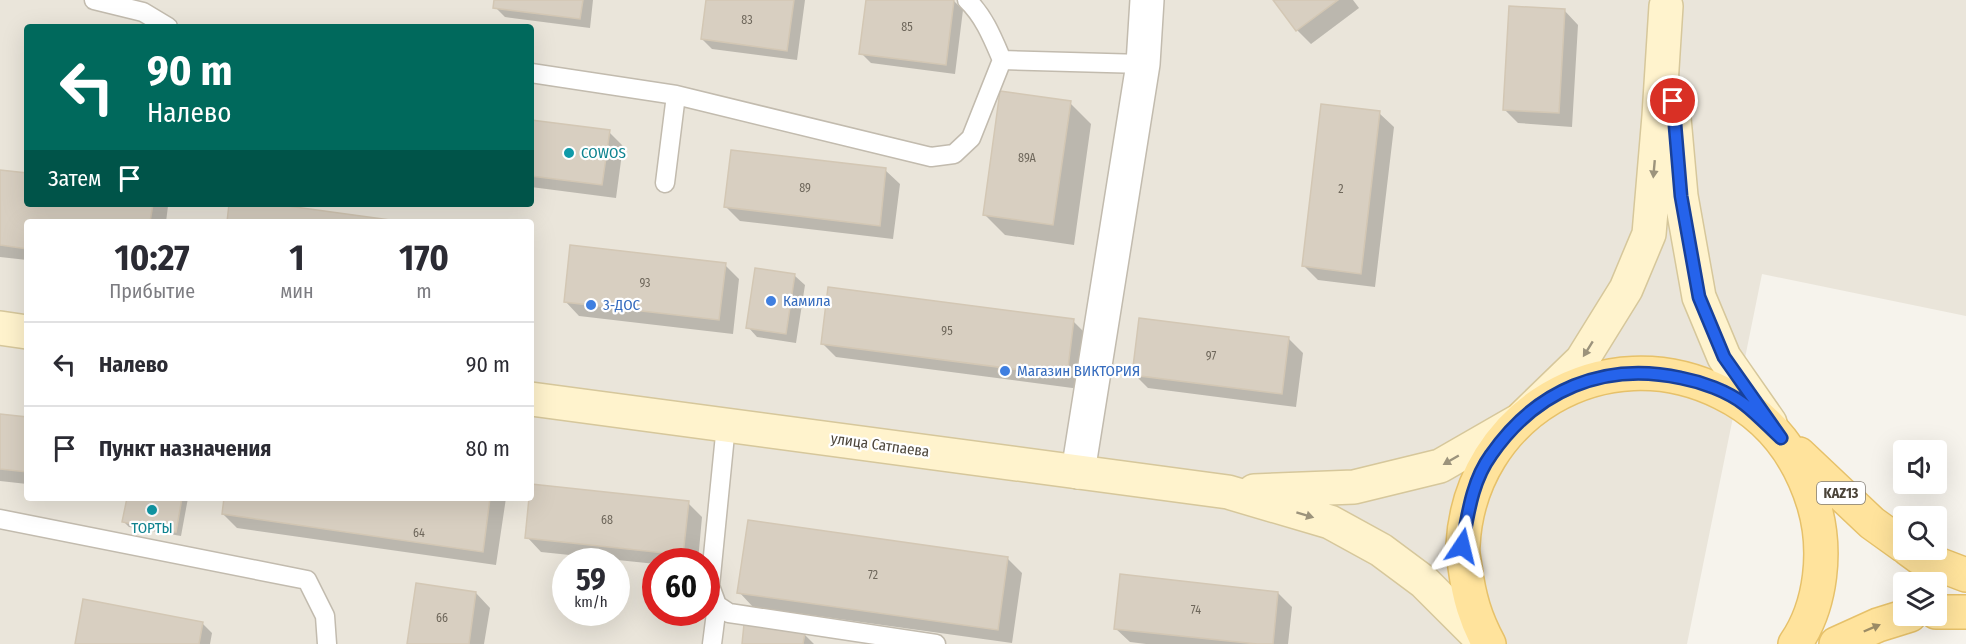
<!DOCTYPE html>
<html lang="ru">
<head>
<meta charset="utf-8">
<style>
	:root { --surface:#fff; --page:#f2f2f3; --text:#2b2b33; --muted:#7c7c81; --line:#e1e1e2 }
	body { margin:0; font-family:"Fira Sans Condensed",sans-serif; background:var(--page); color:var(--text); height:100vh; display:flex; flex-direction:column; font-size:22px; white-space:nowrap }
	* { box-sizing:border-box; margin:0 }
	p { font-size:20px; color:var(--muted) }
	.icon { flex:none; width:33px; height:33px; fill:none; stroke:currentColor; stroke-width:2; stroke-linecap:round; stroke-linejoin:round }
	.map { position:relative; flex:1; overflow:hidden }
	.drawer { position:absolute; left:24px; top:219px; width:510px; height:282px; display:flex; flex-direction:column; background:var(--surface); border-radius:6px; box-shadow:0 6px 24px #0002 }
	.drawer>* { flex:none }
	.guide { position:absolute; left:24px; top:24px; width:510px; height:183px; border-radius:6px; box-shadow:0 6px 24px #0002; background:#00695c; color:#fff; overflow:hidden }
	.fabs { position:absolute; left:1893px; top:440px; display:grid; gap:12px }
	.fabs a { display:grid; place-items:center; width:54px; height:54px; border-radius:6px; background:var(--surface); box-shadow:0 6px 24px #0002; font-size:30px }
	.speed { position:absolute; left:552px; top:548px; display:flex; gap:12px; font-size:30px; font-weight:700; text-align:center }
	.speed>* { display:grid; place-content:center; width:78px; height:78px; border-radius:50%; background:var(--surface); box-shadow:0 6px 24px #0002; line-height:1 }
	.speed small { font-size:15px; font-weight:400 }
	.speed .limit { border:9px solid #d22; background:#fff; color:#111 }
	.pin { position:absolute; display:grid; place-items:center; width:51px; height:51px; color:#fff; margin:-26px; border:3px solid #fff; border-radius:50%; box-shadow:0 2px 6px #0007 }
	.me { position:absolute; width:66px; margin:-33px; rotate:10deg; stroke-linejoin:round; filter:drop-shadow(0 0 4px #0008) }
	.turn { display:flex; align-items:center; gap:21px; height:126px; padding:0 24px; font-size:27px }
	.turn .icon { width:78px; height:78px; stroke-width:2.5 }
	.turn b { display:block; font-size:42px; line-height:51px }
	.then { display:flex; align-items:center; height:57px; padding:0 24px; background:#0003; gap:12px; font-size:22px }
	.eta { display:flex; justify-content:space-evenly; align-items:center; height:102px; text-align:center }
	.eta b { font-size:36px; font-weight:700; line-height:42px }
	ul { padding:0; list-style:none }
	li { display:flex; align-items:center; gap:18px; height:84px; padding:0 24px; border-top:2px solid var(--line) }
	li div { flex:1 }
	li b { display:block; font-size:22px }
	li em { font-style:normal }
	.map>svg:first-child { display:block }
	.residential { fill:#eae5da; fill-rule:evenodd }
	.shadow { fill:#0003 }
	.building { fill:#d8cfc1; stroke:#d3c7b4; stroke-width:1.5 }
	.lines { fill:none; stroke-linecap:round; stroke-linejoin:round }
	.lane-casing { stroke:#c2bbae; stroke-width:21 }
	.street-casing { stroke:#c2bbae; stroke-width:36 }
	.secondary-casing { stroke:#d6c79b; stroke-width:36 }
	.primary-casing { stroke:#e6c16a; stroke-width:36 }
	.lane { stroke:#fff; stroke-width:18 }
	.street { stroke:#fff; stroke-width:33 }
	.secondary { stroke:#fff3cd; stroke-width:33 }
	.primary { stroke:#ffe39c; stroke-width:33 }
	.oneway { fill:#9c937c }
	.oneway2 { fill:#9c8c66 }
	.route-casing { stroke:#184099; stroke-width:15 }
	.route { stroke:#2563eb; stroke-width:10 }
	.culture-dot { fill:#0f9aa8; stroke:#fff; stroke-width:2 }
	.shop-dot { fill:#3f7fe0; stroke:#fff; stroke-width:2 }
	.labels { text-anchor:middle; stroke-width:4.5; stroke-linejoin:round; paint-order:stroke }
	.number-label { font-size:12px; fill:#6e675b }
	.shield { fill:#fff; stroke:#817c74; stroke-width:1.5 }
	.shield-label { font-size:14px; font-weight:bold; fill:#4b4439 }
	.culture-label { font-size:15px; fill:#0d838f; stroke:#fff; text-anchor:start }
	.shop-label { font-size:15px; fill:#366cbe; stroke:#fff; text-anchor:start }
	.street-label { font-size:15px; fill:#4b4439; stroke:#fff }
</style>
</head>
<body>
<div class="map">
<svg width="1966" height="644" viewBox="0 0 1966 644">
	<rect width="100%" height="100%" fill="#f6f3ec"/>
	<path class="residential" d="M0 0H1966V316L1762 274 1687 644H0ZM27 27H531V204H27ZM27 222H531V498H27ZM566 561H616V612H566ZM656 561H706V612H656Z"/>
	<path class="shadow" d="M496 0H593L590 28 505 17 495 7Z
		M708 0H805L797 60 712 49 702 39Z
		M868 0H953L963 10 955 74 871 63 861 53Z
		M1275 0H1353L1359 8 1311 44 1297 30Z
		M1564 10 1578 25 1572 127 1518 123 1504 109Z
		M1070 103 1091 124 1074 245 1005 235 984 214Z
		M1379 113 1394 127 1375 287 1318 280 1304 266Z
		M531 121 609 132 623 146 616 198 531 187Z
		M885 170 900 184 893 239 740 221 726 207Z
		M0 171 27 175V204H166L168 206 166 222H27V260L0 257Z
		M725 265 739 279 733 334 579 316 565 301Z
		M795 276 805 285 796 343 757 337 748 327Z
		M1073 321 1087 335 1080 389 836 357 822 343Z
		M1289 339 1303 353 1296 407 1148 388 1134 374Z
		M0 416 27 419V484L0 481Z
		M532 486 688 503 702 517 698 561H656V564L541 552 527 537Z
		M128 498H188L181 536 129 527 124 522Z
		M226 498H506L496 565 237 528 223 514Z
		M1008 559 1022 573 1012 643 753 607 739 592Z
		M476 593 490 608 484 644H408Z
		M1278 593 1292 607 1288 644H1146L1130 642 1115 628Z
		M202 623 212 633 210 644H77Z
		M804 634 814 644H743Z"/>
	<path class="building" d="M494 0H583L580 19 493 8Z
		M706 0H794L787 51 701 39Z
		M866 0H954L946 65 859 54Z
		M1273 0H1338L1296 31Z
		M1509 6 1565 9 1559 113 1503 110Z
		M1000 91 1071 101 1053 225 983 215Z
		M1321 104 1380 111 1361 274 1302 266Z
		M531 120 610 130 602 185 531 176Z
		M731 150 886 168 880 226 724 207Z
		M0 170 27 173V204H153L150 222H27V249L0 245Z
		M229 204H273L405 222H227Z
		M570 245 726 263 719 320 564 302Z
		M755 268 795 274 786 334 746 328Z
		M828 287 1074 319 1067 376 821 344Z
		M1139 318 1289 337 1282 394 1132 375Z
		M999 367 1011 368 1010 374 998 372Z
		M0 414 27 417V472L0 469Z
		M531 484 689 501 683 555 525 538 529 498H531Z
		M127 498H182L176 532 122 522Z
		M224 498H490L483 552 222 514Z
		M748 520 1008 557 998 630 737 593Z
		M1120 574 1278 592 1273 644H1257L1114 629Z
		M416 583 476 592 469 644H407Z
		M83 599 203 622 199 644H75Z
		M744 624 805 633 803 644H742Z"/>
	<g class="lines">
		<g class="lane-casing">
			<path id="lane" d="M94 0 143 12 168 27
				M967 0C984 16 993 39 1002 60L1143 64
				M531 73 676 95 931 157 954 154 971 138 1002 60
				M665 183 676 95
				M726 425 710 586 717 605 729 613 936 644
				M0 519 307 580 325 616 327 644
				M712 644 717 605"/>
		</g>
		<g class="street-casing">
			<path id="street" d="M1078 472 1143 64 1147 0"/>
		</g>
		<g class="secondary-casing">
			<path id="secondary" d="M1674 118 1681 196 1699 297 1724 357 1770 423
				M0 328 27 332
				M531 399 1228 492 1330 522 1381 550 1424 582 1486 644
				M1254 491 1354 487 1440 466 1520 420 1582 360 1626 289 1649 234 1659 116 1666 6"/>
		</g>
		<g class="primary-casing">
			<path id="primary" d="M1799 454 1872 523 1904 546
				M1908 549 1919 557 1966 575
				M1936 612H1966
				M1489 644C1475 618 1469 597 1465 567 1464 560 1462 552 1463 545 1470 414 1605 334 1722 393 1769 416 1799 455 1814 505 1827 549 1822 605 1795 644
				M1836 644 1878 625 1910 615"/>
		</g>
		<use href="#lane" class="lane"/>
		<use href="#street" class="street"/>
		<use href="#secondary" class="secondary"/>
		<use href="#primary" class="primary"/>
	</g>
	<defs><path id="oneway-solid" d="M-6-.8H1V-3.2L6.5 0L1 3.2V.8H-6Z" transform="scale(1.5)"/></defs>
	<g class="oneway">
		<use href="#oneway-solid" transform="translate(1654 169) rotate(95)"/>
		<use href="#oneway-solid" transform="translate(1588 349) rotate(122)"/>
		<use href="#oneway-solid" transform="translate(1451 460) rotate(150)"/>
		<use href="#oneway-solid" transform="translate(1305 515) rotate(17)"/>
	</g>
	<use class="oneway2" href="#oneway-solid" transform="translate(1872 628) rotate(-23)"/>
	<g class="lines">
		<g class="route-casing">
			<path id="route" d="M1462 546C1468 514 1472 481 1491 455 1536 390 1604 361 1681 378 1702 382 1727 391 1744 404 1757 414 1769 427 1781 438L1724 357 1699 297 1681 196 1673 101"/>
		</g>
		<use href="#route" class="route"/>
	</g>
	<g class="culture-dot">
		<circle cx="569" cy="153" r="6"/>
		<circle cx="152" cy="510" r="6"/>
	</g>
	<g class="shop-dot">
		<circle cx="771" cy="301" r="6"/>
		<circle cx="591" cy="305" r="6"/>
		<circle cx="1005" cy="371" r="6"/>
	</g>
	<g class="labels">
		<g class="number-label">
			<text x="747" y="24">83</text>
			<text x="907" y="31">85</text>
			<text x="1027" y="162">89A</text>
			<text x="805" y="192">89</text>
			<text x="1341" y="193">2</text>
			<text x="645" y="287">93</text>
			<text x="947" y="335">95</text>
			<text x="1211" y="360">97</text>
			<text x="607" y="524">68</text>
			<text x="419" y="537">64</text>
			<text x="873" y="579">72</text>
			<text x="1196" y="614">74</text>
			<text x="442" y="622">66</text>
		</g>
		<rect class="shield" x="1817" y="482" width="48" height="22" rx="4.5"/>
		<g class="shield-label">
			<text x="1841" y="498">KAZ13</text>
		</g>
		<g class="culture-label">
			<text x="581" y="158">COWOS</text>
			<text x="152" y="533" text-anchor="middle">ТОРТЫ</text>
		</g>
		<g class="shop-label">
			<text x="783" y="306">Камила</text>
			<text x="603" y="310">3-ДОС</text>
			<text x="1017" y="376">Магазин ВИКТОРИЯ</text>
		</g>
		<g class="street-label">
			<text transform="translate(880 445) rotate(8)" y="5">улица Сатпаева</text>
		</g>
	</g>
</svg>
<div class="fabs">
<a><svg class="icon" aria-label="sound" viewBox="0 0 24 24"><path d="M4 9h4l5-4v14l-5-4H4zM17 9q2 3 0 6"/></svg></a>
<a><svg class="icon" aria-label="search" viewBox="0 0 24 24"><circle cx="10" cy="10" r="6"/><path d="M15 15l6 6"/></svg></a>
<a><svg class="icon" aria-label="layers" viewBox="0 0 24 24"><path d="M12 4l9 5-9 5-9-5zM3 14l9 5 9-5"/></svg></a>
</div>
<div class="speed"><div>59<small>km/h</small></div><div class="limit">60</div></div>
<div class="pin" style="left:1673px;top:101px;background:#d93025"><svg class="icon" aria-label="arrive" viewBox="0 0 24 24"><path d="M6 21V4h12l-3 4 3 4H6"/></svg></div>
<svg class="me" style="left:1462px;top:546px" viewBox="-20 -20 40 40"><path d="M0-17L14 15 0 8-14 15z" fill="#2563eb" stroke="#fff" stroke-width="4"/></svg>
<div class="guide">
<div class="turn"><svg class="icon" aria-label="left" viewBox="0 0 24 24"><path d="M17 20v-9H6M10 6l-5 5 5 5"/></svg><div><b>90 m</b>Налево</div></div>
<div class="then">Затем<svg class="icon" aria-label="arrive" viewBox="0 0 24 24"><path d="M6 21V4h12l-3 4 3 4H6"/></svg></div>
</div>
<section class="drawer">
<div class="eta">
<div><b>10:27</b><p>Прибытие</p></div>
<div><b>1</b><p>мин</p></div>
<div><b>170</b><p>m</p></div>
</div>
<ul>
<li><svg class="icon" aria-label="left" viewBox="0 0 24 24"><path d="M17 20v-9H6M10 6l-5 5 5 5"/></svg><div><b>Налево</b></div><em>90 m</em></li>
<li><svg class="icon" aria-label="arrive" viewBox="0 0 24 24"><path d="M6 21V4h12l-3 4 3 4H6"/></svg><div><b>Пункт назначения</b></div><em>80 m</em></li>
</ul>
</section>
</div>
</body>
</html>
